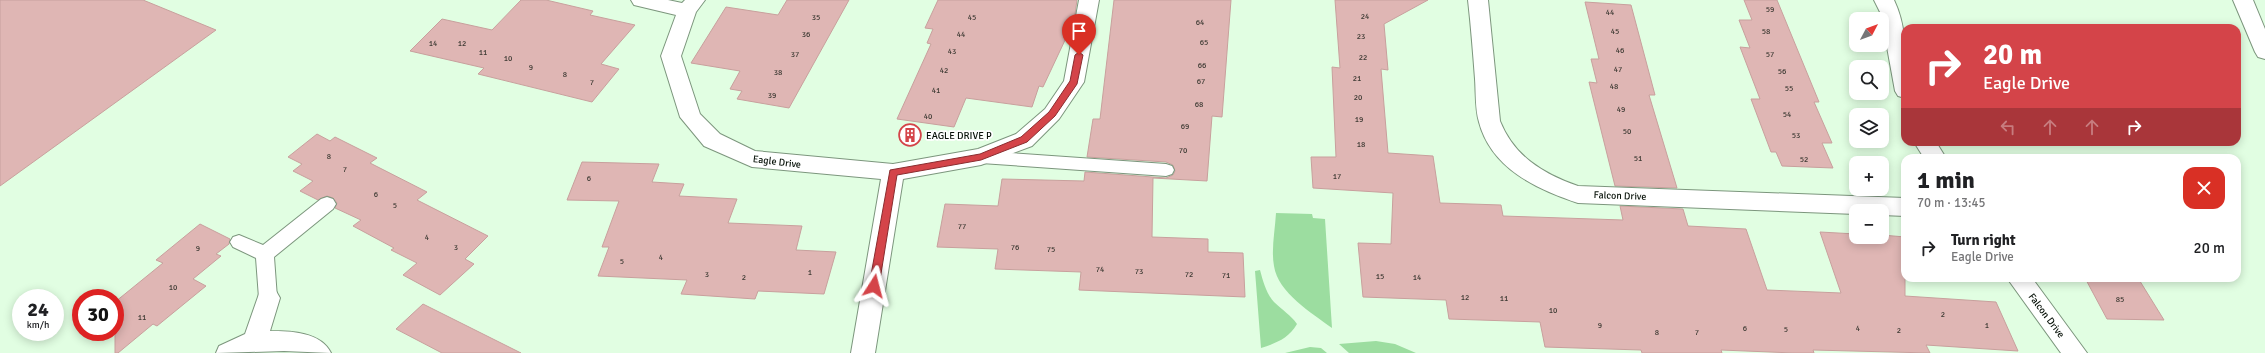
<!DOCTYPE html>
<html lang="en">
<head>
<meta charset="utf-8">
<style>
	:root { --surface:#fff; --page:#f6f6f6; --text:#202124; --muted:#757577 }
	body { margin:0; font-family:Signika,sans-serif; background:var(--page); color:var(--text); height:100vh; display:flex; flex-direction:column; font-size:15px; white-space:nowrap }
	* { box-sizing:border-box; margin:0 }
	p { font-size:13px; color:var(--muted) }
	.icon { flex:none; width:22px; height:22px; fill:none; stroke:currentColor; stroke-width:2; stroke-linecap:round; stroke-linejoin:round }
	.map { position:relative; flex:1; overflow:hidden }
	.drawer { position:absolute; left:1901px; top:154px; width:340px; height:128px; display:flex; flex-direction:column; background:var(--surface); border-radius:12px; box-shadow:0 2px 10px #0003 }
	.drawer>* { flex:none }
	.guide { position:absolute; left:1901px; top:24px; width:340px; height:122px; border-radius:12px; box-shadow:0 2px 10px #0003; background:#d44449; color:#fff; overflow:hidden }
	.needle { width:26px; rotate:49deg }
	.tools { position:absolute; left:1849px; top:12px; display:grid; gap:8px }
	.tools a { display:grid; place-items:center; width:40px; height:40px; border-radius:8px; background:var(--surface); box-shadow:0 2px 10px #0003; font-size:20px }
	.speed { position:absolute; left:12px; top:289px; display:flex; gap:8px; font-size:20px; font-weight:700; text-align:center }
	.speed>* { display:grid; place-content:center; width:52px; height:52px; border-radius:50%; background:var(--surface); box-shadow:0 2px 10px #0003; line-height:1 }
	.speed small { font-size:10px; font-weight:400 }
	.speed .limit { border:6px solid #d22; background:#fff; color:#111 }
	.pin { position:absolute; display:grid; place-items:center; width:34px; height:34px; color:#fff; margin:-41px -17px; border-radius:50% 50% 50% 0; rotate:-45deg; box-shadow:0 0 4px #0007 }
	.pin .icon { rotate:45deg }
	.me { position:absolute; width:44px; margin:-22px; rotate:9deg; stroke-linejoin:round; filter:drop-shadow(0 0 3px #0008) }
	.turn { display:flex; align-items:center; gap:14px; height:84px; padding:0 16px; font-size:18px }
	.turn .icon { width:52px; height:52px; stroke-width:2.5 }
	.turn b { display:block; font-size:28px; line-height:34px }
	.lanes { display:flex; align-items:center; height:38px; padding:0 16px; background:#0003; justify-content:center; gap:20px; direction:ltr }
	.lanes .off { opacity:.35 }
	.round { display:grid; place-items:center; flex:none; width:42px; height:42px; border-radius:12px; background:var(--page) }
	.overview { display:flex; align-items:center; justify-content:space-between; height:68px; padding:0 16px }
	h1 { font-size:24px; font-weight:800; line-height:30px }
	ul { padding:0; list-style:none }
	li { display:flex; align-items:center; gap:12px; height:52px; padding:0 16px }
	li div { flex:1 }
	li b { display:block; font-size:15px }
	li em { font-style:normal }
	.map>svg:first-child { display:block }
	.green { fill:#9cdda0 }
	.building { fill:#dfb6b4; stroke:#c8a09d }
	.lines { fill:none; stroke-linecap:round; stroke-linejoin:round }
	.service-casing { stroke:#7c967d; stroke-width:2 }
	.minor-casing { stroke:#7c967d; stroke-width:2 }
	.service { fill:#fff; fill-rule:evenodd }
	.minor { fill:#fff; fill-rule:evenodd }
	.route { fill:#d44449; stroke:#8a2c2f }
	.labels { text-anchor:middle; stroke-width:3.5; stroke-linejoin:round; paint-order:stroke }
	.number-label { font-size:8px; fill:#3d3a33 }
	.poi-label { font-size:10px; fill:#071108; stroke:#fff; text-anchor:start }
	.street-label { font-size:10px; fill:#071108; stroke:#fff }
</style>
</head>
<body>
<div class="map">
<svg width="2265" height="353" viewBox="0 0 2265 353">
	<rect width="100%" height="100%" fill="#e1fee2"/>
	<path class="green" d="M1276 213 1312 214 1313 218 1325 219 1332 328C1312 313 1278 293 1274 266 1271 250 1275 230 1276 213Z
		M1260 270C1263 281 1266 293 1274 302 1282 310 1291 315 1297 324 1288 339 1276 343 1261 348L1255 271Z
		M1376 341 1395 344 1416 353H1349L1339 344Z
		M1310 347 1321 348 1327 353H1285Z"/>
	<path class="building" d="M0 0H143L216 30 0 186Z
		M521 0H546L593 11 590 15 635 25 601 64 619 69 592 102 478 74 484 68 410 51 442 19 492 30Z
		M787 0H849L789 108 737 99 742 91 730 89 740 71 691 63 726 7 778 15Z
		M938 0H1077L1074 21 1043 87 1039 86 1032 107 966 98 954 127 897 119 931 44 927 43 933 29 925 28Z
		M1114 0H1231L1222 117 1212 116 1207 181 1153 178 1152 237 1208 239V252L1243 253 1245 297 1079 290 1081 272 995 269 998 249 937 247 945 204 998 206 1002 179 1084 181 1085 172 1166 178 1173 175 1175 171 1173 165 1166 162 1087 157 1093 119H1100Z
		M1335 0H1428L1384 24 1388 70 1381 69 1388 153 1433 156 1440 203 1501 205 1503 216 1623 220 1620 206 1683 209 1688 226 1746 229 1767 290 1841 293 1820 232 1856 234V237H1882V235L1905 237V296L1996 302 2018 351 1926 345 1930 353 1813 350 1814 353H1794L1721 350 1722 353H1642L1641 350 1545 347 1540 322 1449 319 1446 300 1363 297 1358 243 1391 244 1393 193 1313 188 1311 157H1336L1332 67 1340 68Z
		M1744 0H1777L1819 102H1814L1832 143H1822L1833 168 1782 166 1776 152H1771L1751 99H1760L1740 47 1750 48 1739 20H1752Z
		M1585 2 1631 5 1655 95H1649L1677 188 1615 186 1589 82 1597 83 1591 59H1599Z
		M317 134 330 141 335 137 377 158 370 163 427 192 417 200 488 236 465 259 474 264 440 295 403 275 417 263 391 250 394 248 353 226 361 220 335 208 337 203 333 198 327 196 318 200 300 191 313 181 293 171 302 164 288 157Z
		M582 162 659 164 652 182 684 184 679 196 737 199 728 223 802 226 796 250 836 252 824 294 758 291 755 299 681 294 687 280 598 276 609 247H602L619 201 567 200Z
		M200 224 230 239 229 244 216 254 221 256 193 279 206 286 157 326 153 324 118 353H115V302L163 263 156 260Z
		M2085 278H2138L2164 320 2107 319Z
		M423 304 521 353H442L396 329Z"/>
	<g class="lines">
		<g class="service-casing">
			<path id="service" d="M981 151 1166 164 1172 166 1174 170 1172 174 1166 176 981 163 975 161 973 157 975 153Z
				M327 197 333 199 336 204 333 209 274 257 277 298 275 303 268 306 261 303 259 298 256 258 233 247 230 242 233 237 239 235 263 245 321 199Z"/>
		</g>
		<g class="minor-casing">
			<path id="minor" d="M631 0H668L682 3 685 0H705L696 12 681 56 700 114 720 134 755 151 893 164 978 149 1016 134 1045 109 1064 81 1079 0H1099L1084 82 1059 119 1032 146 981 165 903 179 875 353H851L881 179 752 167 704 146 680 117 661 56 676 15 634 5Z
				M1468 0H1488L1500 121C1514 156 1543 174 1578 186L1905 198V216L1882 215V211H1856V214L1578 203C1536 189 1491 168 1479 122 1475 109 1476 92 1475 79 1473 53 1471 26 1468 0Z
				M1874 0H1894C1909 31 1905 65 1905 98L1898 96 1895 91 1881 14Z
				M2233 0H2253L2265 29V59L2258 57 2255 52Z
				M1914 142H1936L1946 158H1924Z
				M2007 278H2032L2087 353H2061Z
				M268 288 276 291 280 298 270 331C291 331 321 332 331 353L284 351 216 353 219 346 245 334 260 291Z"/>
		</g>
		<use href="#service" class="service"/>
		<use href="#minor" class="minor"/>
	</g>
	<path class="route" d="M1079 52 1083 55 1077 84 1055 116 1027 142 981 160 897 175 879 286 874 290 871 289 869 286 890 170 980 154 1021 137 1049 112 1070 81 1075 55Z"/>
	<defs>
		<g id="building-ring" transform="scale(1.15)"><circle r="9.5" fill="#fff" stroke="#d44449" stroke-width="1.5"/><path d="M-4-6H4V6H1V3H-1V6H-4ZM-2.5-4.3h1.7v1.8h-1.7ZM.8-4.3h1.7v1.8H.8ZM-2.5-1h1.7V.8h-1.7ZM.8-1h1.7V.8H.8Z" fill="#d44449"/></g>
	</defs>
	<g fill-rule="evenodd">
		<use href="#building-ring" x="910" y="135"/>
	</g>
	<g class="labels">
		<g class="number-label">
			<text x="1770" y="12">59</text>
			<text x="1610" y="15">44</text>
			<text x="1365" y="19">24</text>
			<text x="816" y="20">35</text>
			<text x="972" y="20">45</text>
			<text x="1200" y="25">64</text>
			<text x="1615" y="34">45</text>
			<text x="1766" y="34">58</text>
			<text x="806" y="37">36</text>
			<text x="961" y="37">44</text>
			<text x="1361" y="39">23</text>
			<text x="1204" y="45">65</text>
			<text x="433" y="46">14</text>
			<text x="462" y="46">12</text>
			<text x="1620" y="53">46</text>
			<text x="952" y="54">43</text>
			<text x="483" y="55">11</text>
			<text x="795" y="57">37</text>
			<text x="1770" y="57">57</text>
			<text x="1363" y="60">22</text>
			<text x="508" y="61">10</text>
			<text x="1202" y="68">66</text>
			<text x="531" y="70">9</text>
			<text x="1618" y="72">47</text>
			<text x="944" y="73">42</text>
			<text x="1782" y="74">56</text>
			<text x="778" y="75">38</text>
			<text x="565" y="77">8</text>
			<text x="1357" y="81">21</text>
			<text x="1201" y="84">67</text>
			<text x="592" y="85">7</text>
			<text x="1614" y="89">48</text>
			<text x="1789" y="91">55</text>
			<text x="936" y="93">41</text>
			<text x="772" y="98">39</text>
			<text x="1358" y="100">20</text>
			<text x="1199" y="107">68</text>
			<text x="1621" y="112">49</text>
			<text x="1787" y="117">54</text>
			<text x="928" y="119">40</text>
			<text x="1359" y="122">19</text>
			<text x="1185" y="129">69</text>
			<text x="1627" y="134">50</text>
			<text x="1796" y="138">53</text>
			<text x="1361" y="147">18</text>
			<text x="1183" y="153">70</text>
			<text x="329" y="159">8</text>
			<text x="1638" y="161">51</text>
			<text x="1804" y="162">52</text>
			<text x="345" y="172">7</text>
			<text x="1337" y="179">17</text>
			<text x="589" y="181">6</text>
			<text x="376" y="197">6</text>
			<text x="395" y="208">5</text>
			<text x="962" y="229">77</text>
			<text x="427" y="240">4</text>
			<text x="456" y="250">3</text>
			<text x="1015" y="250">76</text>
			<text x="198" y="251">9</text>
			<text x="1051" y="252">75</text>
			<text x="661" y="260">4</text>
			<text x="622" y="264">5</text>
			<text x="1100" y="272">74</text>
			<text x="1139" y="274">73</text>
			<text x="810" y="275">1</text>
			<text x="707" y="277">3</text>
			<text x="1189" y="277">72</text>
			<text x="1226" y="278">71</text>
			<text x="1380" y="279">15</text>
			<text x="744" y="280">2</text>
			<text x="1417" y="280">14</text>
			<text x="173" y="290">10</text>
			<text x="1465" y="300">12</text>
			<text x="1504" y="301">11</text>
			<text x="2120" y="302">85</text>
			<text x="1553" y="313">10</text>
			<text x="1943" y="317">2</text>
			<text x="142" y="320">11</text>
			<text x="1600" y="328">9</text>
			<text x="1987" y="328">1</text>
			<text x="1745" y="331">6</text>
			<text x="1858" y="331">4</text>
			<text x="1786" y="332">5</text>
			<text x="1899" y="333">2</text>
			<text x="1657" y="335">8</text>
			<text x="1697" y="335">7</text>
		</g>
		<g class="poi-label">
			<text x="926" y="139">EAGLE DRIVE P</text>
		</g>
		<g class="street-label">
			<text transform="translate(777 161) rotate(7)" y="4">Eagle Drive</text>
			<text transform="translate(1620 195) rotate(2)" y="4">Falcon Drive</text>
			<text transform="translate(2047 315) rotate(53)" y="4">Falcon Drive</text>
		</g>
	</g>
</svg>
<div class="tools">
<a><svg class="needle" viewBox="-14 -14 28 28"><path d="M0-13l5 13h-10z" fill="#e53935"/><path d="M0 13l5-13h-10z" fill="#757577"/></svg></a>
<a><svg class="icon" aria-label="search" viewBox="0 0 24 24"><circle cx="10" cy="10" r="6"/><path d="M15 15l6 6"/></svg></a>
<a><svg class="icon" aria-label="layers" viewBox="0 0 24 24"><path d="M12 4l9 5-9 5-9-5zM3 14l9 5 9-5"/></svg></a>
<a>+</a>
<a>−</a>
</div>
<div class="speed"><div>24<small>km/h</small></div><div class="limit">30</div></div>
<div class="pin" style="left:1079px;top:55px;background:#d93025"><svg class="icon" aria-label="arrive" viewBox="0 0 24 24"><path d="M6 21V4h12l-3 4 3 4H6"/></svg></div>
<svg class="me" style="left:874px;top:286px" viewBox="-20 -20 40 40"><path d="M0-17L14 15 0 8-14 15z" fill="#d44449" stroke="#fff" stroke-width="4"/></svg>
<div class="guide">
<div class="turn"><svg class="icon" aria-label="right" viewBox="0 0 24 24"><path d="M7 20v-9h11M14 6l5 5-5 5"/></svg><div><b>20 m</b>Eagle Drive</div></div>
<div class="lanes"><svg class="icon off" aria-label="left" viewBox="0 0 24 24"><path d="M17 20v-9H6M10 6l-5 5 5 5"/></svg><svg class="icon off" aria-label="ahead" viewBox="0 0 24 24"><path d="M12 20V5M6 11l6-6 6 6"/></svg><svg class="icon off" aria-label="ahead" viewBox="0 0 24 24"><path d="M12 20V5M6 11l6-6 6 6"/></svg><svg class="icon" aria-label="right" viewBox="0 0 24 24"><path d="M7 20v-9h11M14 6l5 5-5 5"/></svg></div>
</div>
<section class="drawer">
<div class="overview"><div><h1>1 min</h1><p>70 m · 13:45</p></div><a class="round" style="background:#d93025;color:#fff"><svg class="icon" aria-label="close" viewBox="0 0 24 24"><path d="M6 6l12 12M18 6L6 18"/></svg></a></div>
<ul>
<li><svg class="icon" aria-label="right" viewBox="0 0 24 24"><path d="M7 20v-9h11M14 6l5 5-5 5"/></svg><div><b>Turn right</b><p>Eagle Drive</p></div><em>20 m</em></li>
</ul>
</section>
</div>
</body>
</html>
